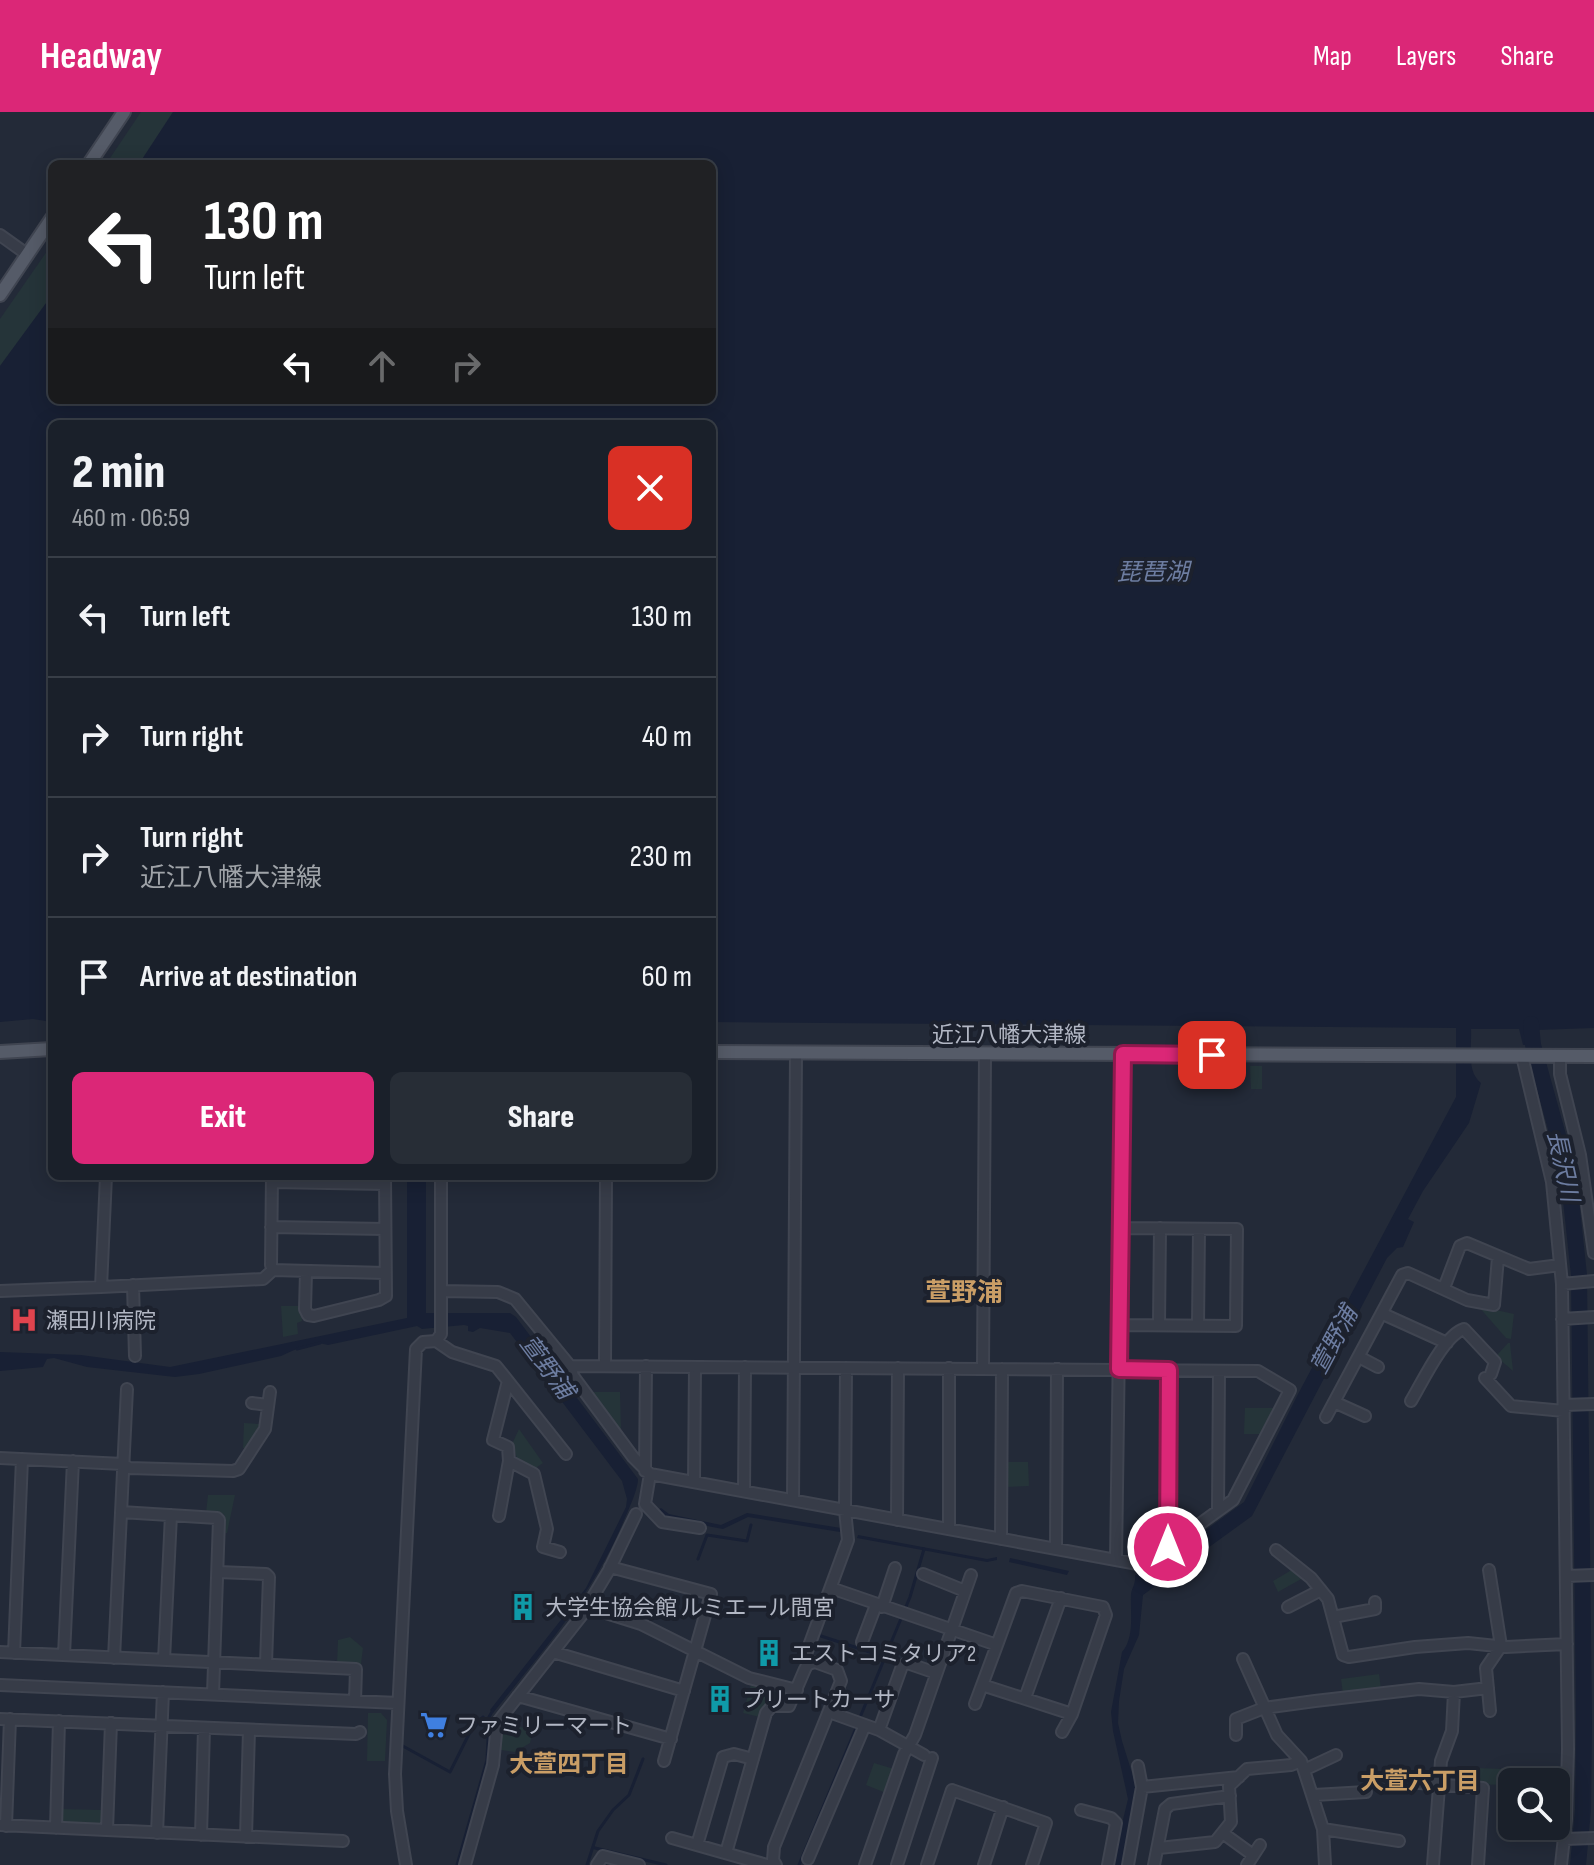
<!DOCTYPE html>
<html lang="en">
<head>
<meta charset="utf-8">
<style>
	:root { --surface:#1a202a; --page:#272d36; --text:#f1f3f6; --muted:#9fa3a8; --line:#383e47; --accent:#db2777 }
	body { margin:0; font-family:"Sofia Sans Condensed","Noto Sans JP",sans-serif; background:var(--page); color:var(--text); height:100vh; display:flex; flex-direction:column; font-size:30px; white-space:nowrap }
	* { box-sizing:border-box; margin:0 }
	p { font-size:26px; color:var(--muted) }
	.icon { flex:none; width:44px; height:44px; fill:none; stroke:currentColor; stroke-width:2; stroke-linecap:round; stroke-linejoin:round }
	.map { position:relative; flex:1; overflow:hidden }
	.side { position:absolute; left:48px; top:308px; width:668px; height:760px; display:flex; flex-direction:column; background:var(--surface); border-radius:12px; box-shadow:0 4px 20px #0003,0 0 0 2px var(--line) }
	.side>* { flex:none }
	.guide { position:absolute; left:48px; top:48px; width:668px; height:244px; border-radius:12px; box-shadow:0 4px 20px #0003,0 0 0 2px var(--line); background:#202124; color:#fff; overflow:hidden }
	.tools { position:absolute; left:1498px; top:1656px; display:grid; gap:16px }
	.tools a { display:grid; place-items:center; width:72px; height:72px; border-radius:12px; background:var(--surface); box-shadow:0 4px 20px #0003,0 0 0 2px var(--line); font-size:40px }
	.pin { position:absolute; display:grid; place-items:center; width:68px; height:68px; color:#fff; margin:-34px; border-radius:16px; box-shadow:0 4px 12px #0006 }
	.me { position:absolute; width:88px; margin:-44px; rotate:0deg; stroke-linejoin:round; filter:drop-shadow(0 0 6px #0008) }
	.turn { display:flex; align-items:center; gap:28px; height:168px; padding:0 24px; font-size:36px }
	.turn .icon { width:104px; height:104px; stroke-width:2.5 }
	.turn b { display:block; font-size:56px; line-height:68px }
	.lanes { display:flex; align-items:center; height:76px; padding:0 24px; background:#0003; justify-content:center; gap:40px; direction:ltr }
	.lanes .off { opacity:.35 }
	.round { display:grid; place-items:center; flex:none; width:84px; height:84px; border-radius:12px; background:var(--page) }
	.headline { display:flex; align-items:center; justify-content:space-between; height:136px; padding:0 24px }
	h1 { font-size:48px; font-weight:800; line-height:60px }
	.cta { display:flex; gap:16px; margin-top:auto; padding:16px 24px }
	.cta a { flex:1; height:92px; border-radius:12px; background:var(--accent); color:#fff; font-size:32px; font-weight:800; line-height:92px; text-align:center }
	.cta a+a { background:var(--page); color:var(--text) }
	ul { padding:0; list-style:none }
	li { display:flex; align-items:center; gap:24px; height:120px; padding:0 24px; border-top:2px solid var(--line) }
	li div { flex:1 }
	li b { display:block; font-size:30px }
	li em { font-style:normal }
	header { display:flex; align-items:center; gap:48px; box-sizing:border-box; height:112px; padding:0 40px; background:var(--accent); color:#fff }
	header strong { font-size:38px }
	nav { display:flex; gap:44px; margin-inline-start:auto; font-size:28px }
	.map>svg:first-child { display:block }
	.green { fill:#253439 }
	.water { fill:#182034 }
	.lines { fill:none; stroke-linecap:round; stroke-linejoin:round }
	.stream { stroke:#182034; stroke-width:3 }
	.river { stroke:#182034; stroke-width:16 }
	.minor-casing { stroke:#404551; stroke-width:14 }
	.major-casing { stroke:#404551; stroke-width:16 }
	.minor { stroke:#373c48; stroke-width:10 }
	.major { stroke:#555b68; stroke-width:12 }
	.route-casing { stroke:#8e194d; stroke-width:20 }
	.route { stroke:#db2777; stroke-width:14 }
	.labels { text-anchor:middle; stroke-width:8; stroke-linejoin:round; paint-order:stroke }
	.street-label { font-size:22px; fill:#b2b7c4; stroke:#1c212d }
	.poi-label { font-size:22px; fill:#b2b7c4; stroke:#1c212d; text-anchor:start }
	.water-label { font-size:24px; font-style:italic; fill:#6d7da1; stroke:#1c212d }
	.neighbourhood-label { font-size:24px; font-weight:bold; fill:#ca9e66; stroke:#1c212d }
	.quarter-label { font-size:26px; font-weight:bold; fill:#ca9e66; stroke:#1c212d }
</style>
</head>
<body>
<header>
<strong>Headway</strong>
<nav><a>Map</a><a>Layers</a><a>Share</a></nav>
</header>
<div class="map">
<svg width="1594" height="1753" viewBox="0 0 1594 1753">
	<rect width="100%" height="100%" fill="#232a38"/>
	<path class="green" d="M141 0H173L139 52H106Z
		M52 132V183L0 254V207Z
		M1250 954H1262V977H1251Z
		M281 1194H301L302 1209 297 1211 298 1222 283 1225Z
		M1478 1194 1514 1202 1511 1227 1506 1226Z
		M1508 1231H1510L1513 1259 1498 1246V1242Z
		M592 1280H620L621 1317 618 1319 590 1282Z
		M1245 1296H1275L1264 1322H1244Z
		M244 1311 260 1312 246 1336H243Z
		M519 1317 543 1351 534 1357 518 1349 512 1332Z
		M1006 1350H1028L1029 1374 1006 1375Z
		M208 1383H235L227 1421H225L224 1402 206 1401Z
		M1295 1456 1303 1466 1278 1480 1273 1469Z
		M350 1525 363 1536 361 1552H337L338 1528Z
		M1379 1562 1381 1577 1343 1582 1341 1567Z
		M752 1569 791 1581 784 1589 768 1588 760 1605 743 1601Z
		M368 1601H381L387 1608 385 1649H367Z
		M504 1611 533 1618 530 1631 515 1640 501 1638 500 1619Z
		M874 1651 894 1657 886 1681 866 1673Z
		M1475 1656 1505 1657 1504 1673 1473 1672Z
		M61 1697 102 1698V1710L98 1713 64 1712 61 1708Z"/>
	<path class="water" d="M173 0H1594V916L1536 918 1541 933H1523L1519 917H1471C1472 935 1466 959 1481 971L1469 1011 1423 1079 1408 1107 1414 1110 1403 1135 1397 1136 1387 1146 1252 1404 1143 1483 1139 1523 1124 1557 1119 1589 1118 1611 1122 1629 1137 1677 1123 1753H1112L1128 1687 1113 1619 1111 1600 1122 1540C1135 1525 1130 1501 1131 1482 1132 1475 1136 1472 1135 1463L1147 1461 1244 1390 1297 1284 1456 985V916L712 910V312H52V910L33 907 0 910V254L52 183V288H712V52H139Z
		M407 1064H426V1201H510L516 1205 638 1367C638 1378 627 1401 622 1413 591 1485 542 1540 493 1601L490 1598 586 1476 626 1395 627 1387 622 1369 510 1221 480 1216 473 1220 468 1219V1214L464 1213 422 1217 417 1214 328 1233 319 1231 303 1234 281 1244 199 1262 175 1265 87 1255 54 1246 47 1247 43 1255 0 1259V1240L81 1243 170 1255 407 1206Z
		M661 1396 669 1402 721 1413 747 1401 841 1416 840 1420 748 1405 723 1417 665 1406 658 1398Z
		M858 1423 987 1447 997 1445V1448L987 1450 857 1426Z
		M1010 1446 1069 1459 1067 1463 1009 1450Z"/>
	<g class="lines">
		<path class="stream" d="M297 1237 320 1231
			M698 1447 707 1423 747 1429 751 1413
			M818 1523 885 1545
			M861 1603 910 1485 924 1437
			M401 1633 450 1660 470 1620 483 1605
			M595 1736 666 1753
			M457 1753 487 1648 489 1605 493 1598
			M587 1753 598 1719 613 1698 629 1683 643 1647
			M799 1753 856 1616"/>
		<path class="river" d="M1531 912 1533 933 1568 1060 1579 1163 1584 1611 1583 1698 1578 1753"/>
		<g class="minor-casing">
			<path id="minor" d="M0 123 28 143
				M1522 944 1552 1070 1562 1172 1568 1637 1566 1707 1561 1753
				M1560 945V962L1580 1043 1594 1141
				M1547 1049 1580 1043
				M272 1064 271 1153 273 1158 385 1161
				M272 1070 385 1072
				M271 1115 385 1117
				M306 1160 305 1197 308 1203 314 1204 379 1188 386 1184 385 1064
				M1562 1172 1594 1169
				M133 1173 135 1244
				M101 1175 263 1167 273 1158
				M1444 1176 1460 1134 1467 1131 1529 1157 1560 1153
				M0 1179 101 1175 106 1064
				M442 1179 498 1180 515 1187 570 1254 1258 1259 1290 1278 1233 1388 1143 1453 650 1362 633 1345 573 1264 570 1254
				M1383 1202 1447 1231
				M1562 1207 1594 1205
				M1119 1213 1236 1214 1237 1117 1120 1116
				M1159 1213 1160 1116
				M1198 1214 1199 1117
				M436 1229 452 1240 496 1254 566 1342
				M1359 1245 1378 1255
				M605 1254 606 1064
				M983 1257 985 942
				M1485 1266 1511 1294 1564 1299
				M1411 1289C1422 1271 1444 1223 1464 1217L1495 1250 1491 1262
				M1334 1290 1365 1304
				M252 1291 268 1293
				M1564 1293 1594 1292
				M1326 1305 1402 1163 1408 1161 1467 1188 1494 1193 1498 1145
				M0 1346 123 1352 129 1356 233 1359 239 1357 265 1317 270 1280
				M509 1349 534 1362 547 1417 543 1435 560 1440
				M645 1359 646 1254
				M650 1362 645 1392 662 1410 700 1416
				M694 1370 695 1255
				M744 1379 745 1255
				M793 1388 796 941
				M1218 1399 1219 1259
				M121 1400 217 1406 219 1408 213 1582
				M499 1404 509 1349 508 1335 493 1328 508 1269
				M897 1408 898 1256
				M949 1417V1256
				M1001 1427 1002 1257
				M1168 1435 1169 1258
				M1056 1437 1057 1257
				M1276 1438 1311 1466 1328 1487 1343 1543 1349 1545 1415 1535 1468 1531 1506 1535 1567 1532
				M1116 1448 1123 942
				M610 1455 711 1482 664 1649
				M1489 1458 1501 1534 1486 1556 1490 1599
				M218 1460 266 1462 269 1465 266 1552
				M923 1462 965 1479
				M1566 1464 1594 1463
				M831 1476 997 1533 1016 1481 1022 1479 1103 1495 1106 1503 1072 1602 1062 1620
				M587 1495 641 1512 749 1566 797 1578
				M882 1495 895 1456
				M1288 1495 1321 1478
				M1333 1505 1375 1497V1490
				M862 1530 876 1493
				M0 1540 356 1557 355 1589
				M553 1540 684 1579
				M14 1541 22 1347
				M64 1543 73 1349
				M114 1546 127 1277
				M1243 1547 1277 1623 1301 1649 1323 1717 1325 1753
				M164 1548 171 1403
				M808 1552 806 1542 848 1428 845 1398 846 1256
				M0 1573 398 1591
				M982 1573 1072 1602
				M518 1584 671 1627
				M1025 1586 1061 1486
				M975 1592 997 1533
				M829 1600 879 1618 924 1643
				M0 1607 356 1622 360 1620
				M879 1618 902 1554 907 1551 936 1561
				M1236 1623V1607L1264 1596 1315 1589 1419 1577 1454 1580 1488 1576
				M1138 1654 1142 1675
				M1304 1658 1336 1643
				M1419 1671 1483 1676 1478 1753
				M1314 1683 1366 1680
				M1081 1698 1111 1706 1116 1711 1108 1753
				M0 1713 343 1729
				M6 1714 10 1607
				M56 1716 59 1609
				M1323 1717 1399 1729
				M107 1718 111 1611
				M157 1721 163 1580
				M1224 1722 1253 1743
				M201 1723 204 1616
				M246 1725 249 1618
				M672 1726 767 1753
				M1564 1727 1594 1726
				M697 1733 723 1645 734 1642 753 1647
				M1159 1736 1215 1730 1231 1710 1229 1674 1247 1657 1291 1653 1301 1649
				M726 1741 766 1601 772 1594H789L805 1557 808 1552 815 1550 837 1558 841 1569 774 1735 773 1748 776 1753
				M808 1747 865 1613
				M406 1753 397 1699 395 1662 416 1237 423 1230 436 1229 441 1222V1064
				M465 1753 493 1653 497 1611 582 1503 609 1458 636 1402
				M597 1753 603 1744 639 1753
				M865 1753 904 1642 915 1623 971 1463
				M897 1753 932 1646
				M927 1753 952 1678 1046 1711 1032 1753
				M984 1753 1003 1695
				M1128 1753 1142 1675 1239 1665
				M1154 1753 1165 1697 1171 1692 1230 1684
				M1247 1753 1260 1733
				M1433 1753 1441 1649 1452 1619 1454 1580"/>
		</g>
		<g class="major-casing">
			<path id="major" d="M89 52 124 0
				M0 183 52 106
				M0 940 52 937
				M712 940 1594 944"/>
		</g>
		<use href="#minor" class="minor"/>
		<use href="#major" class="major"/>
	</g>
	<g class="lines">
		<g class="route-casing">
			<path id="route" d="M1168 1435 1169 1258 1119 1257 1123 942 1212 943"/>
		</g>
		<use href="#route" class="route"/>
	</g>
	<defs>
		<g id="hospital-bare" transform="scale(2.16)"><path d="M-5-5h3v3.5h4V-5h3V5h-3V1.5h-4V5h-3Z" fill="#e0444e" stroke="#1c212d" stroke-width="2.5" paint-order="stroke"/></g>
		<g id="building-bare" transform="scale(2.16)"><path d="M-4-6H4V6H1V3H-1V6H-4ZM-2.5-4.3h1.7v1.8h-1.7ZM.8-4.3h1.7v1.8H.8ZM-2.5-1h1.7V.8h-1.7ZM.8-1h1.7V.8H.8Z" fill="#0f9aa8" stroke="#1c212d" stroke-width="2.5" paint-order="stroke"/></g>
		<g id="supermarket-bare" transform="scale(2.16)"><path d="M-6-5.5h2.5l.6 2H6L4.5 2H-2.5L-4.4-4H-6ZM-1.5 3.2a1.3 1.3 0 1 0 .1 0ZM3 3.2a1.3 1.3 0 1 0 .1 0Z" fill="#3f7fe0" stroke="#1c212d" stroke-width="2.5" paint-order="stroke"/></g>
	</defs>
	<g fill-rule="evenodd">
		<use href="#hospital-bare" x="24" y="1208"/>
		<use href="#building-bare" x="523" y="1495"/>
		<use href="#building-bare" x="769" y="1541"/>
		<use href="#building-bare" x="720" y="1587"/>
		<use href="#supermarket-bare" x="434" y="1613"/>
	</g>
	<g class="labels">
		<g class="street-label">
			<text x="1009" y="930">近江八幡大津線</text>
		</g>
		<g class="poi-label">
			<text x="46" y="1216">瀬田川病院</text>
			<text x="545" y="1503">大学生協会館 ルミエール間宮</text>
			<text x="791" y="1549">エストコミタリア2</text>
			<text x="742" y="1595">プリートカーサ</text>
			<text x="456" y="1621">ファミリーマート</text>
		</g>
		<g class="water-label">
			<text x="1153" y="468">琵琶湖</text>
			<text transform="translate(1563 1054) rotate(78)" y="8">長沢川</text>
			<text transform="translate(1334 1228) rotate(-62)" y="8">萱野浦</text>
			<text transform="translate(547 1255) rotate(53)" y="8">萱野浦</text>
		</g>
		<g class="neighbourhood-label">
			<text x="569" y="1660">大萱四丁目</text>
			<text x="1420" y="1677">大萱六丁目</text>
		</g>
		<g class="quarter-label">
			<text x="964" y="1189">萱野浦</text>
		</g>
	</g>
</svg>
<div class="tools">
<a><svg class="icon" aria-label="search" viewBox="0 0 24 24"><circle cx="10" cy="10" r="6"/><path d="M15 15l6 6"/></svg></a>
</div>
<div class="pin" style="left:1212px;top:943px;background:#d93025"><svg class="icon" aria-label="arrive" viewBox="0 0 24 24"><path d="M6 21V4h12l-3 4 3 4H6"/></svg></div>
<svg class="me" style="left:1168px;top:1435px" viewBox="-20 -20 40 40"><circle r="17" fill="#db2777" stroke="#fff" stroke-width="3"/><path d="M0-11L8 9 0 5-8 9z" fill="#fff"/></svg>
<div class="guide">
<div class="turn"><svg class="icon" aria-label="left" viewBox="0 0 24 24"><path d="M17 20v-9H6M10 6l-5 5 5 5"/></svg><div><b>130 m</b>Turn left</div></div>
<div class="lanes"><svg class="icon" aria-label="left" viewBox="0 0 24 24"><path d="M17 20v-9H6M10 6l-5 5 5 5"/></svg><svg class="icon off" aria-label="ahead" viewBox="0 0 24 24"><path d="M12 20V5M6 11l6-6 6 6"/></svg><svg class="icon off" aria-label="right" viewBox="0 0 24 24"><path d="M7 20v-9h11M14 6l5 5-5 5"/></svg></div>
</div>
<section class="side">
<div class="headline"><div><h1>2 min</h1><p>460 m · 06:59</p></div><a class="round" style="background:#d93025;color:#fff"><svg class="icon" aria-label="close" viewBox="0 0 24 24"><path d="M6 6l12 12M18 6L6 18"/></svg></a></div>
<ul>
<li><svg class="icon" aria-label="left" viewBox="0 0 24 24"><path d="M17 20v-9H6M10 6l-5 5 5 5"/></svg><div><b>Turn left</b></div><em>130 m</em></li>
<li><svg class="icon" aria-label="right" viewBox="0 0 24 24"><path d="M7 20v-9h11M14 6l5 5-5 5"/></svg><div><b>Turn right</b></div><em>40 m</em></li>
<li><svg class="icon" aria-label="right" viewBox="0 0 24 24"><path d="M7 20v-9h11M14 6l5 5-5 5"/></svg><div><b>Turn right</b><p>近江八幡大津線</p></div><em>230 m</em></li>
<li><svg class="icon" aria-label="arrive" viewBox="0 0 24 24"><path d="M6 21V4h12l-3 4 3 4H6"/></svg><div><b>Arrive at destination</b></div><em>60 m</em></li>
</ul>
<div class="cta"><a>Exit</a><a>Share</a></div>
</section>
</div>
</body>
</html>
